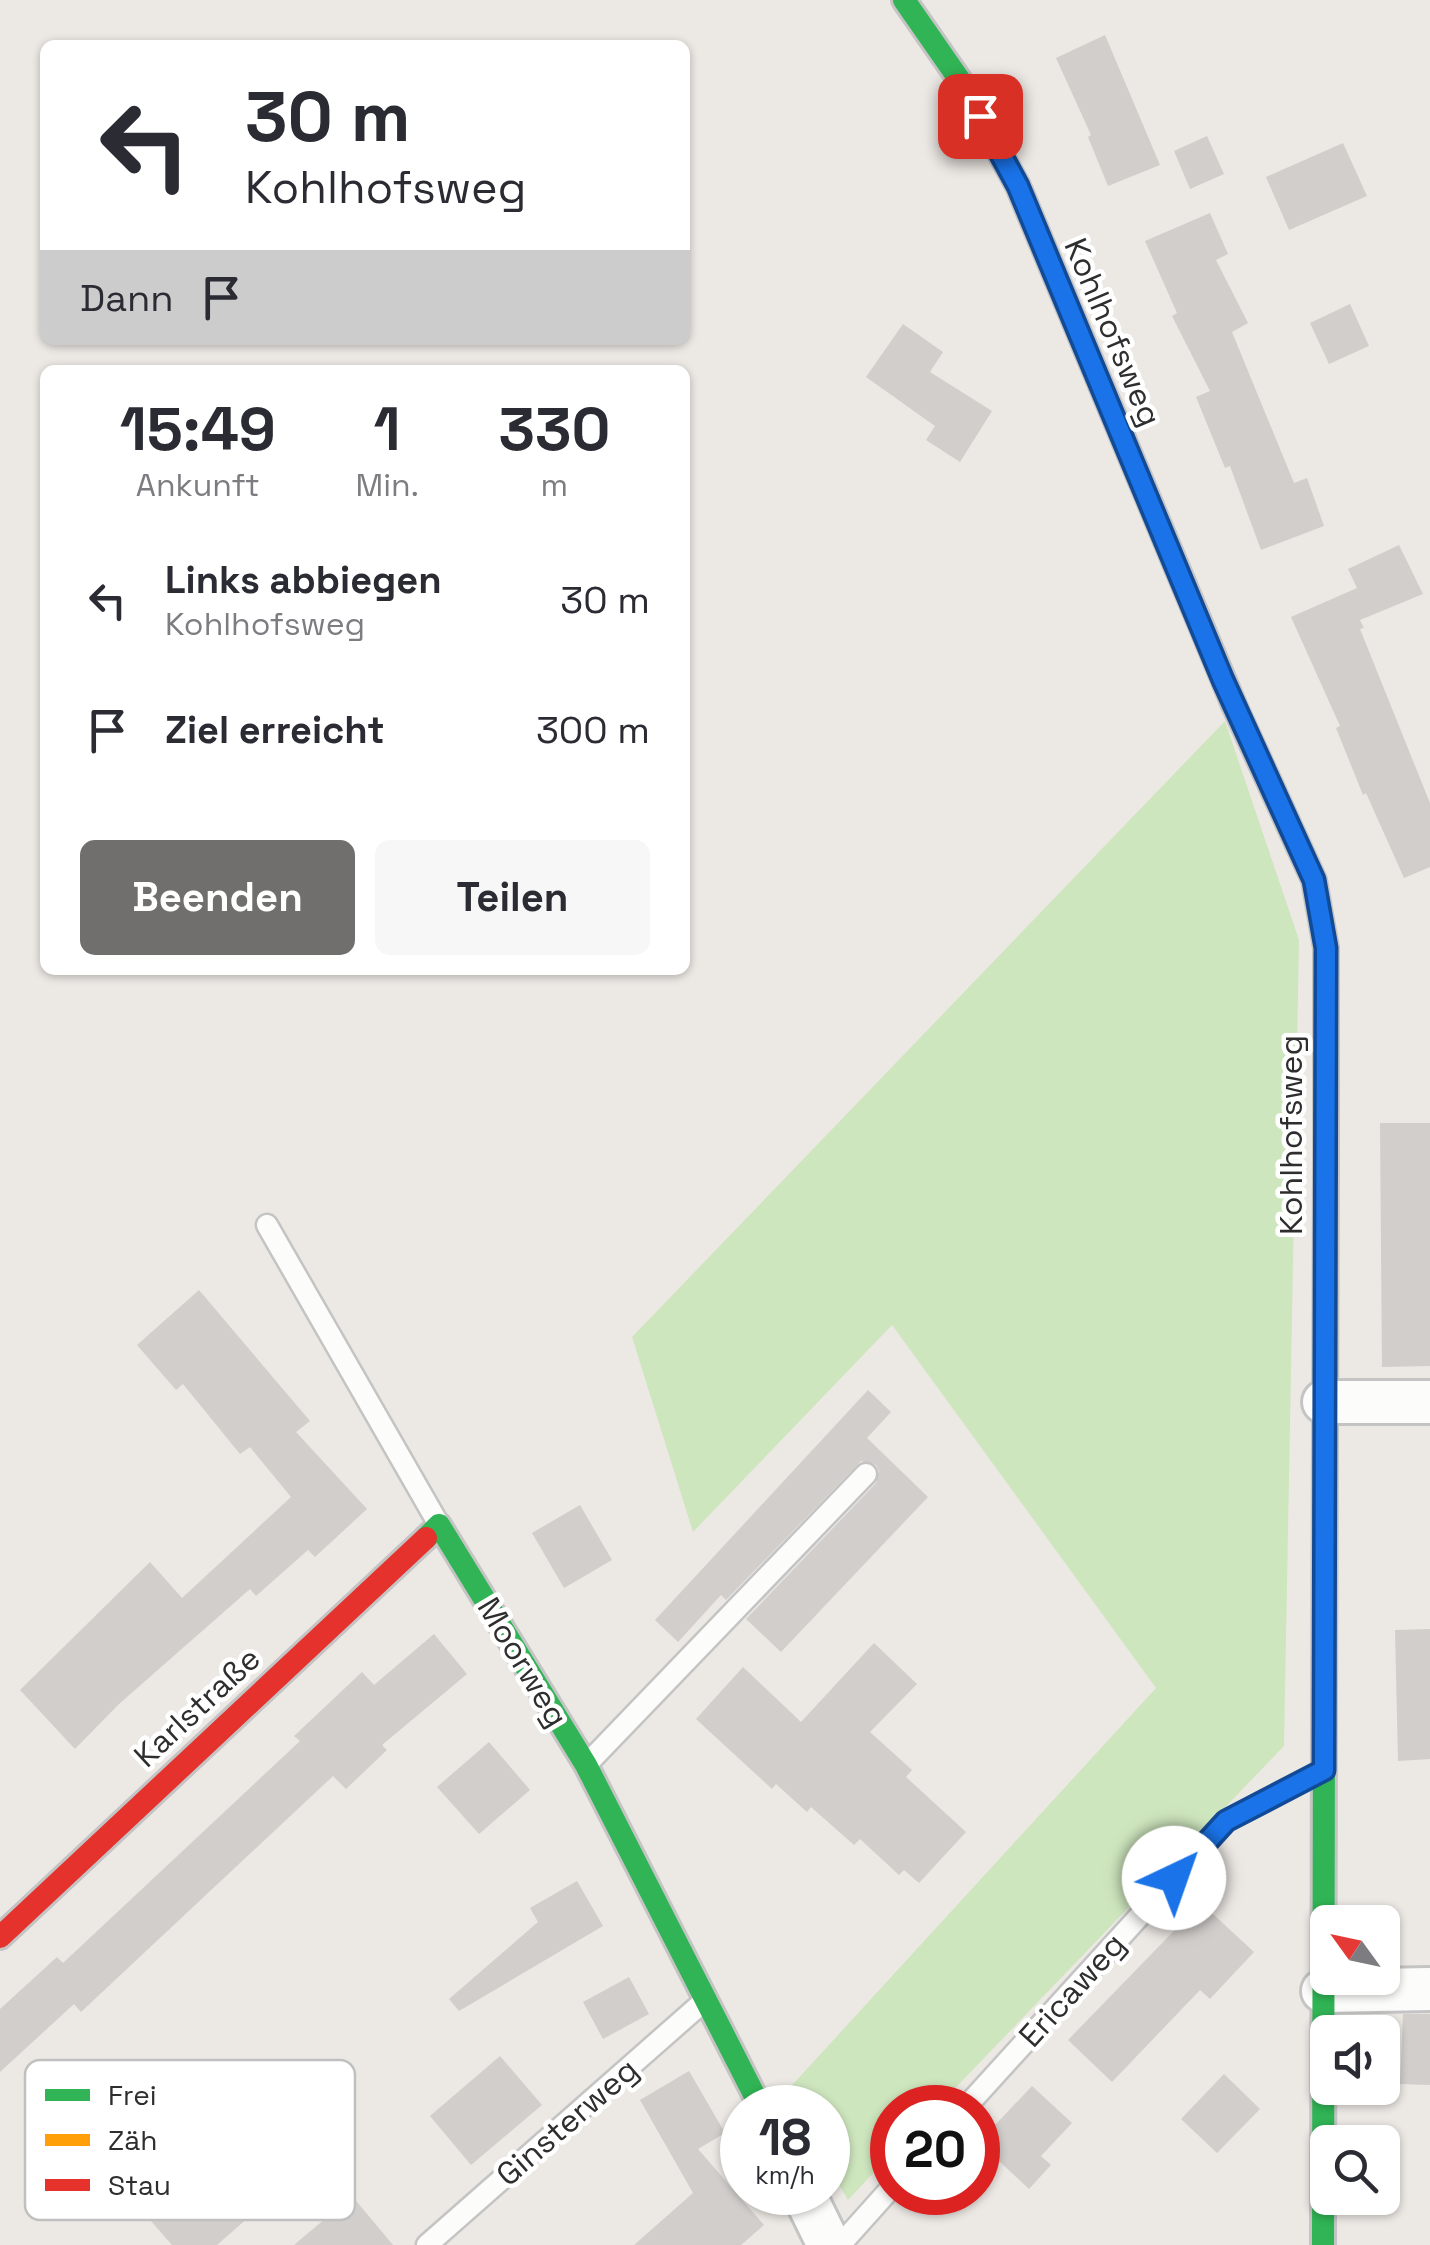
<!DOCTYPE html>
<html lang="de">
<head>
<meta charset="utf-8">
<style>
	:root { --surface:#fff; --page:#f7f7f7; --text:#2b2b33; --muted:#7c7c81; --accent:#706f6e }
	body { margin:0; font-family:"Space Grotesk",sans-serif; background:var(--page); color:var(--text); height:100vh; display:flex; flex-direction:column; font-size:38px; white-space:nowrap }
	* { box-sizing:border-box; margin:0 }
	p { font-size:32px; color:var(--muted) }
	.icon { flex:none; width:55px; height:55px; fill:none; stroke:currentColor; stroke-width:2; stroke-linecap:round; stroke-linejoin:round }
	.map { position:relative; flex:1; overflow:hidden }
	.drawer { position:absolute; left:40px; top:365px; width:650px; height:610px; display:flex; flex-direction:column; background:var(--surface); border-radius:15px; box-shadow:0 2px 8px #0004 }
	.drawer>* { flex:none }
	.top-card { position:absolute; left:40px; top:40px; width:650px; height:305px; border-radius:15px; box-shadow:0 2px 8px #0004; background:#fff; color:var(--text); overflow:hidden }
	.needle { width:65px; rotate:303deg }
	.fabs { position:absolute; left:1310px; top:1905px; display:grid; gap:20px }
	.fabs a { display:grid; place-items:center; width:90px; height:90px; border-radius:15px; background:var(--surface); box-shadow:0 2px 8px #0004; font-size:50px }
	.speed { position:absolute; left:720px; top:2085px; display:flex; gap:20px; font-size:50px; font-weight:700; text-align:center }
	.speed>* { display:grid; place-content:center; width:130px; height:130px; border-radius:50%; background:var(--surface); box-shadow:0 2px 8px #0004; line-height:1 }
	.speed small { font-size:25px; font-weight:400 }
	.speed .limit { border:15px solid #d22; background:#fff; color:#111 }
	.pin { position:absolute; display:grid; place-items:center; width:85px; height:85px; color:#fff; margin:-42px; border-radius:20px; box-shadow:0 5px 15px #0006 }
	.me { position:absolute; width:110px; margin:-55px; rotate:42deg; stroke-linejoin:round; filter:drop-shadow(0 0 8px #0008) }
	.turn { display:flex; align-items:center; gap:35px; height:210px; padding:0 40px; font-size:45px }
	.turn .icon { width:130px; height:130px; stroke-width:2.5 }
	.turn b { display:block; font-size:70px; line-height:85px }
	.then { display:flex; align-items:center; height:95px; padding:0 40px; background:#0003; gap:20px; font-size:38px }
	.eta { display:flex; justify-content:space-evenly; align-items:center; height:170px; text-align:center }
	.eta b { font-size:60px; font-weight:700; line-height:70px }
	.button { display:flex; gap:20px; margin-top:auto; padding:20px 40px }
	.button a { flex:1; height:115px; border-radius:15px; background:var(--accent); color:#fff; font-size:40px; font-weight:700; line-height:115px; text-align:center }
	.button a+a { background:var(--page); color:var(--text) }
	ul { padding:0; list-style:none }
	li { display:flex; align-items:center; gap:30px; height:130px; padding:0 40px }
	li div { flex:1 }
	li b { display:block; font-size:38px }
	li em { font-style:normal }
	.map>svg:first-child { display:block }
	.green { fill:#cee6be }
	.building { fill:#d1cecb }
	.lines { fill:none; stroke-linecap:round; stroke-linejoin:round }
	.lane-casing { stroke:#c5c4c5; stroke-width:25 }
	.street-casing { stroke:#c5c4c5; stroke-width:48 }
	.fast-casing { stroke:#c5c4c5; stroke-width:28 }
	.slow-casing { stroke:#c5c4c5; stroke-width:28 }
	.jam-casing { stroke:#c5c4c5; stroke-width:28 }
	.lane { stroke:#fcfcfb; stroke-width:20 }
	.street { stroke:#fcfcfb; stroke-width:42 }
	.fast { stroke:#30b455; stroke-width:22 }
	.slow { stroke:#ff9f0a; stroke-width:22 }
	.jam { stroke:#e5322d; stroke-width:22 }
	.route-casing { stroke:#114b97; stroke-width:25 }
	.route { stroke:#1a73e8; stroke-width:18 }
	.labels { text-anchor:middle; stroke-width:9; stroke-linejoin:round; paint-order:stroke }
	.street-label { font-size:32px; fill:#2e2e2e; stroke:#fff }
	.key { fill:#fff; stroke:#c0c0c0; stroke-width:2.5 }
	.key-label { font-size:28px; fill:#2e2e2e }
</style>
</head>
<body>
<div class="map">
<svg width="1430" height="2245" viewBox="0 0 1430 2245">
	<rect width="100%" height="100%" fill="#ece8e4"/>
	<path class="green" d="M1225 721 1299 940 1284 1746 937 2107 892 2108V2153L848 2200 828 2166V2108L791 2107 783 2095 1156 1688 892 1325 693 1532 632 1337Z"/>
	<path class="building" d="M1105 35 1160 165 1108 186 1088 137 1091 135 1056 58Z
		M1207 136 1224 174 1190 189 1174 151Z
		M1343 143 1367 196 1289 230 1266 177Z
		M1210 213 1228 254 1216 260 1248 323 1232 332 1294 483 1307 478 1324 526 1261 550 1230 466 1225 468 1196 397 1210 391 1172 316 1177 313 1145 241Z
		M1350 304 1369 346 1329 364 1310 323Z
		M903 324 943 352 930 372 992 411 960 462 926 440 935 426 866 377Z
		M1399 545 1423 594 1360 620 1364 628 1360 629 1430 803V867L1404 878 1366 793 1363 795 1336 728 1340 726 1291 617 1357 588 1348 569Z
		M1380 1123H1430V1366L1382 1367Z
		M199 1290 310 1421 296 1432 367 1509 315 1557 308 1550 256 1596 250 1589 119 1704 75 1749 20 1690 150 1562 182 1598 291 1497 250 1447 240 1454 183 1384 176 1390 137 1345Z
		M868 1390 891 1412 867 1438 928 1497 781 1652 746 1619 876 1483 879 1471 876 1465 861 1461 726 1600 721 1595 678 1642 655 1620Z
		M580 1505 612 1560 564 1588 532 1533Z
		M1430 1629V1759L1398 1761 1395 1630Z
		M434 1634 467 1674 382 1745 387 1750 346 1789 333 1776 81 2012 74 2004 0 2072V2009L57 1957 63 1963 300 1741 294 1736 362 1672 374 1685Z
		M874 1643 917 1684 870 1732 912 1770 906 1777 966 1832 919 1883 904 1870 899 1875 860 1839 854 1845 811 1807 807 1812 776 1784 772 1789 696 1719 743 1667 801 1722Z
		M489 1742 530 1790 479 1834 437 1787Z
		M577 1881 603 1926 459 2011 449 1999 538 1922 530 1908Z
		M1201 1903 1254 1952 1210 1999 1200 1990 1112 2082 1068 2040Z
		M629 1977 649 2014 603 2039 583 2002Z
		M1403 2014H1430V2085L1400 2084Z
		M500 2056 542 2105 471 2165 430 2116Z
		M689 2071 725 2133 698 2149 764 2225 741 2245H634L693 2193 640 2100Z
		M1224 2074 1260 2109 1217 2153 1181 2119Z
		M1032 2086 1072 2123 1041 2156 1051 2165 1029 2189 979 2142Z
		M218 2163 258 2209 217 2245H172L151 2221Z
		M352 2196 393 2245H294Z"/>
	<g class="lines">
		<g class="lane-casing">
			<path id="lane" d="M267 1225 438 1523
				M587 1764 866 1474
				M965 2108 1226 1821 1320 1772
				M427 2245 702 2003
				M840 2245 892 2187"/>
		</g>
		<g class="street-casing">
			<path id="street" d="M1324 1402H1430
				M1323 1991 1430 1989
				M803 2192 829 2245"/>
		</g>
		<g class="fast-casing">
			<path id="fast" d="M904 0 961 82 1018 186 1234 705
				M426 1538 439 1525 586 1765 761 2108
				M1323 2245 1324 1704"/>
		</g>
		<g class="slow-casing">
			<path id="slow" d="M1234 705 1314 880 1326 948V1156"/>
		</g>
		<g class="jam-casing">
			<path id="jam" d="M1324 1704 1326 1156
				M0 1937 426 1538"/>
		</g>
		<use href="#lane" class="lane"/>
		<use href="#street" class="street"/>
		<use href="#fast" class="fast"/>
		<use href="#slow" class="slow"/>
		<use href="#jam" class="jam"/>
	</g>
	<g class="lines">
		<g class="route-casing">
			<path id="route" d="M980 116 1018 186 1223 680 1314 880 1326 948 1324 1770 1226 1821 1174 1878"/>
		</g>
		<use href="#route" class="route"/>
	</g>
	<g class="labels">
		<g class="street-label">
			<text transform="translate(1113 332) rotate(67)" y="11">Kohlhofsweg</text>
			<text transform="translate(1291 1135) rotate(-90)" y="11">Kohlhofsweg</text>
			<text transform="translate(523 1662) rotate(59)" y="11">Moorweg</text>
			<text transform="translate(197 1707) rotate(-43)" y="11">Karlstraße</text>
			<text transform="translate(1072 1990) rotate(-48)" y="11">Ericaweg</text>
			<text transform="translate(567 2122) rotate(-41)" y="11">Ginsterweg</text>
		</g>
	</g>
	<rect x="25" y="2060" width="330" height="160" rx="15" class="key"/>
	<rect x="45" y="2089" width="45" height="12" fill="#30b455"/>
	<rect x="45" y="2134" width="45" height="12" fill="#ff9f0a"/>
	<rect x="45" y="2179" width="45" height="12" fill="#e5322d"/>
	<g class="key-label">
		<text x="108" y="2105">Frei</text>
		<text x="108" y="2150">Zäh</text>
		<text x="108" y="2195">Stau</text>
	</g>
</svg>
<div class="fabs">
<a><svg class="needle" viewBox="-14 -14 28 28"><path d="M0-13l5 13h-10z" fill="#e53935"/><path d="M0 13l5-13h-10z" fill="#7c7c81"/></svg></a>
<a><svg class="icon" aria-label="sound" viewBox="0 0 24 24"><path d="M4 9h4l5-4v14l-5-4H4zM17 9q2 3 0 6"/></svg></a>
<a><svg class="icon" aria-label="search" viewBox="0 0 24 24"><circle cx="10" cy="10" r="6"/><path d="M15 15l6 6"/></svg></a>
</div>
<div class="speed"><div>18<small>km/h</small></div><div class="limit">20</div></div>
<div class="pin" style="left:980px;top:116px;background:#d93025"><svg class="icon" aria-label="arrive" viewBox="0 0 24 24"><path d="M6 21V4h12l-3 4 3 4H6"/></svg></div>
<svg class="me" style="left:1174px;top:1878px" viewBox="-20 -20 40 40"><circle r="19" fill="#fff"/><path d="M0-13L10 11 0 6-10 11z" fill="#1a73e8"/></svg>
<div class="top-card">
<div class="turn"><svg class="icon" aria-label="left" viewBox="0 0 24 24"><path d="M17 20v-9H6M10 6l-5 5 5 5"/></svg><div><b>30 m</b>Kohlhofsweg</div></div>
<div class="then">Dann<svg class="icon" aria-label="arrive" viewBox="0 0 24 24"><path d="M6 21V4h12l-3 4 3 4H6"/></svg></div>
</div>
<section class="drawer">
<div class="eta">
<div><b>15:49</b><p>Ankunft</p></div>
<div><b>1</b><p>Min.</p></div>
<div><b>330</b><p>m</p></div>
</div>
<ul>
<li><svg class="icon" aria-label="left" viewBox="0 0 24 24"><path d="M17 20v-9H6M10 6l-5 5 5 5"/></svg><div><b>Links abbiegen</b><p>Kohlhofsweg</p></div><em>30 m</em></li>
<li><svg class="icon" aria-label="arrive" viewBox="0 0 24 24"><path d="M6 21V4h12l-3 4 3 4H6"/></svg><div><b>Ziel erreicht</b></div><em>300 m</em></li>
</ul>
<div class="button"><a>Beenden</a><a>Teilen</a></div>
</section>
</div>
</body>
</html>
